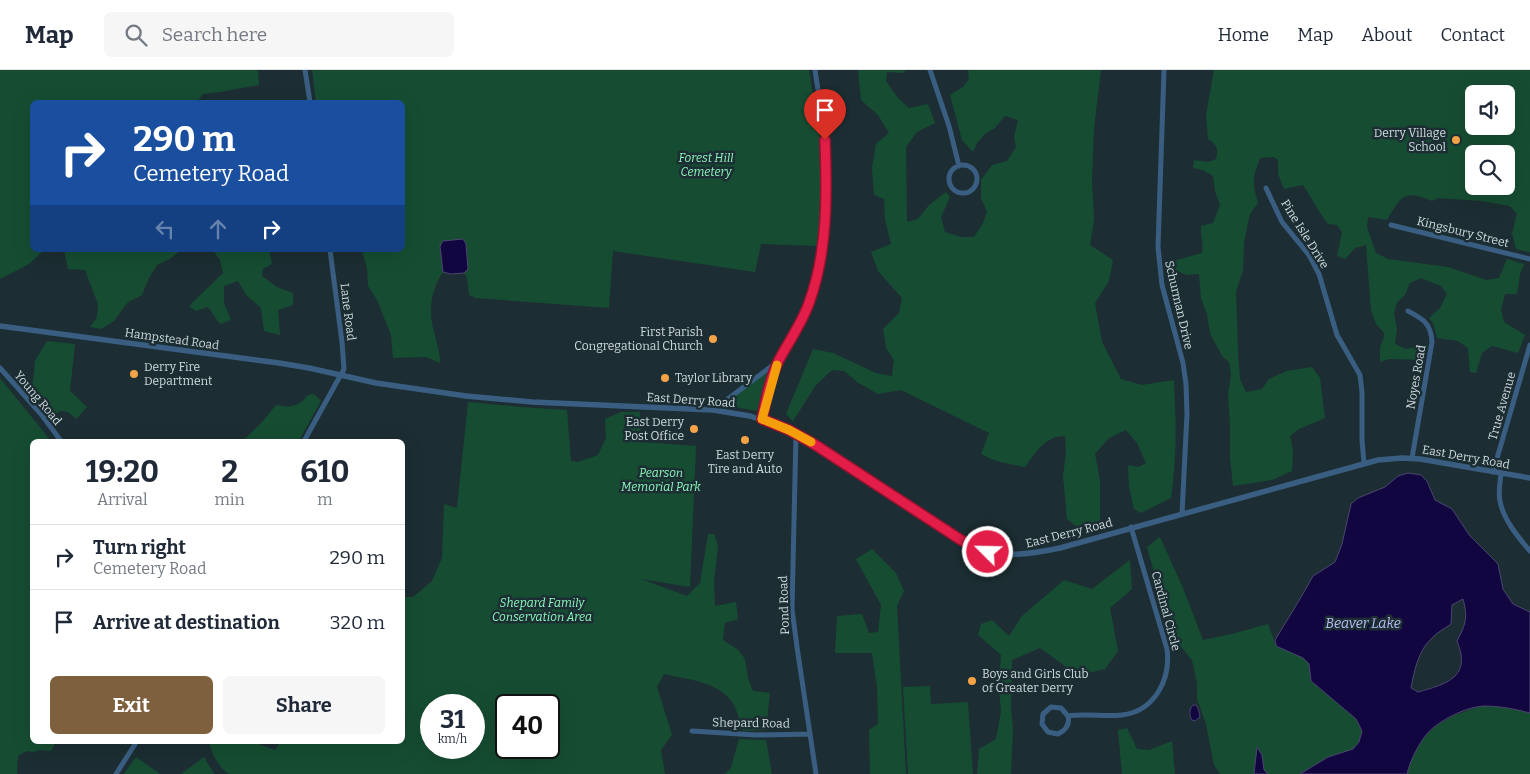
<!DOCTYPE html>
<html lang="en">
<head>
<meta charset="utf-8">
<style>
	:root { --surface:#fff; --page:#f6f6f7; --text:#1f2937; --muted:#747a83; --line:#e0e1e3; --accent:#7f603e }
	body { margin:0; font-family:Bitter,serif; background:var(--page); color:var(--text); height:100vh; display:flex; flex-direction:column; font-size:19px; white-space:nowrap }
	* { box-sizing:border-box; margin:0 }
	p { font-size:16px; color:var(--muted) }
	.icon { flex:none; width:28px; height:28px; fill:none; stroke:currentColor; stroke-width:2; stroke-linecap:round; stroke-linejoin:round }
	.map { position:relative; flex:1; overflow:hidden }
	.panel { position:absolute; left:30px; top:369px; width:375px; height:305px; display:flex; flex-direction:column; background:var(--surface); border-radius:8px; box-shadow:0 5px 20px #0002 }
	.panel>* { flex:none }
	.guide { position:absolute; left:30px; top:30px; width:375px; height:152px; border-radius:8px; box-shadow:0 5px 20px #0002; background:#1a4fa0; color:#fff; overflow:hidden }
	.tools { position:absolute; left:1465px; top:15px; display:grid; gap:10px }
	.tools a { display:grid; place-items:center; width:50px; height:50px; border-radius:8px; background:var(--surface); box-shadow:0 5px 20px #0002; font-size:25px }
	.speed { position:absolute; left:420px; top:624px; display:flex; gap:10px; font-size:25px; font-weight:700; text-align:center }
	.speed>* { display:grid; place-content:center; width:65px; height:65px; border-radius:50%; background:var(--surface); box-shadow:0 5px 20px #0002; line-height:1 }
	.speed small { font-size:12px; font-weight:400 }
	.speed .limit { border:2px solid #111; border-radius:8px; background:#fff; color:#111 }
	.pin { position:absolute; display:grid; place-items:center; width:42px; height:42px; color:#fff; margin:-51px -21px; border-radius:50% 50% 50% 0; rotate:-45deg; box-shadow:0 0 5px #0007 }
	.pin .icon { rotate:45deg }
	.me { position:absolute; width:55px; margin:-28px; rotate:293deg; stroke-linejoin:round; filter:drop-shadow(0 0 4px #0008) }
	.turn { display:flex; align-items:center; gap:18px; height:105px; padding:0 20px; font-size:22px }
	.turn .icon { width:65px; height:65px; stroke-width:2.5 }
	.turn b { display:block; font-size:35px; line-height:42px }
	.lanes { display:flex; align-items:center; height:48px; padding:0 20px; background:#0003; justify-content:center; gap:25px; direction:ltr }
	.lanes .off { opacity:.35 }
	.eta { display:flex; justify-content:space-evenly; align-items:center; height:85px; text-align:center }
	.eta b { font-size:30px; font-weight:700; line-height:35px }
	.action { display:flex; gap:10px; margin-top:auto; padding:10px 20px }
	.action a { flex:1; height:58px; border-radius:8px; background:var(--accent); color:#fff; font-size:20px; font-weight:700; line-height:58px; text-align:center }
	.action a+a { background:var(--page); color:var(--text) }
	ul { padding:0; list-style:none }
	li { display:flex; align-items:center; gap:15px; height:65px; padding:0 20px; border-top:1px solid var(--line) }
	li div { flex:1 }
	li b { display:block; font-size:19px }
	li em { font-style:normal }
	header { display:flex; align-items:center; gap:30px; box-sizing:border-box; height:70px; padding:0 25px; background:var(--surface); border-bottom:1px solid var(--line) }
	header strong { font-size:24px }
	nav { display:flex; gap:28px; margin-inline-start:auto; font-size:18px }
	.search { width:350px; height:45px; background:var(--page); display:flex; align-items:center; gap:12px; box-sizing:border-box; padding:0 18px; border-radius:8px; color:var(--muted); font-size:19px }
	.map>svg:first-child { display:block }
	.green { fill:#164d32; fill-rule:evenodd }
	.water { fill:#120640; stroke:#4b466f; fill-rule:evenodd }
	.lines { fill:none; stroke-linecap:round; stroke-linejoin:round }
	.minor { stroke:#3a5e82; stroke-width:5 }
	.tertiary { stroke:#3a5e82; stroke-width:5.5 }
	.route-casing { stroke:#92132f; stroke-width:12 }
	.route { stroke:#e11d48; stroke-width:9 }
	.slow { stroke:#f59e0b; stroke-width:9 }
	.poi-dot { fill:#f5a346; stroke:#1c2e33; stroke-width:2 }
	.labels { text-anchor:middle; stroke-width:5; stroke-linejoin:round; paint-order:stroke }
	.poi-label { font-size:12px; fill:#cfdadd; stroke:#1c2e33; text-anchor:end }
	.park-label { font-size:12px; font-style:italic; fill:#8bf7bb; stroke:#1c2e33 }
	.street-label { font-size:12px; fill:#cfdadd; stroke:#1c2e33 }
	.water-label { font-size:14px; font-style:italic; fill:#b9bcf5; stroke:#1c2e33 }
</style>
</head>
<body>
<header>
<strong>Map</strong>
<div class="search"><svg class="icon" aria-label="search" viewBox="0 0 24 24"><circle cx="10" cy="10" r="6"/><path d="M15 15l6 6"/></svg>Search here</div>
<nav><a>Home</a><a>Map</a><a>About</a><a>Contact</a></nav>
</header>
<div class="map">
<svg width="1530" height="704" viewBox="0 0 1530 704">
	<rect width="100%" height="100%" fill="#1c2e33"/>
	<path class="green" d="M0 0H256L258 1 259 15 220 22 203 24 197 32H32V180H44L29 194 0 209Z
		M312 0H809L822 82V126L817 176 761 174 755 202 613 181 609 238 476 228 469 225 467 208 464 203 468 199 440 176 443 202C432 218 428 239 433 258 436 270 440 281 440 293L426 287 393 288 391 265 377 230 368 216 367 198 362 180H402V32H316Z
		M858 0H905L904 3 887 2 886 11 898 28 909 38 928 34 935 53 917 62 906 77 907 152 918 149 929 135 946 122 950 127 941 147 945 162 961 167H974L983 153 987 142 981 128V110L992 95 1007 91 1016 77 1014 67 1018 50 1005 46 995 58 986 63 977 73 973 82 962 70 950 25 963 17 969 9 968 0H1101L1094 58 1092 111 1094 149 1090 175 1113 190 1109 211 1095 233 1102 272 1121 309 1142 315 1174 310C1176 352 1177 387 1171 428L1141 443 1134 439 1129 416 1128 395 1138 397 1146 393 1137 373 1126 360 1109 368 1095 384 1100 410V454L1079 459 1067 449 1063 406 1066 383 1065 366C1045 366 1036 382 1025 397 1011 394 994 392 981 384L989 363 901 320 878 324 857 312 844 301 832 300 816 315 793 351 786 344 813 279 833 283 876 303 892 306 894 290 886 278 883 259 899 243 902 228 878 201 871 182 891 174 885 150 884 129 874 125 872 98 876 74 889 63 878 45 861 30Z
		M1214 0H1530V182L1516 179 1512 163 1517 144 1510 136 1481 131 1439 128 1432 131C1404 119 1401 126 1387 150L1368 147 1367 157 1376 183 1388 189 1448 197 1486 210 1499 208 1507 189 1524 194 1520 204 1517 224H1505L1501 240 1504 252 1525 265 1518 283 1492 276 1482 283 1476 303 1470 302 1468 278 1458 271 1437 268 1433 253 1429 248 1440 238 1447 224 1441 216 1421 208 1410 213 1405 225 1397 232 1394 244 1397 258 1395 274 1406 279 1419 276 1428 275 1424 290 1389 289 1380 292V277L1384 267V263L1376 254 1371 240 1366 175 1355 178 1345 189 1337 186 1342 162 1337 155 1328 154C1318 141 1312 128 1303 115L1284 119 1278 104V90L1274 87 1260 88C1252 109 1252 112 1258 133L1250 144 1244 172 1243 200 1236 222 1238 283 1240 309 1246 322 1262 319 1269 309 1287 301 1312 297 1320 308 1325 348 1299 359 1290 366 1293 381 1292 401 1272 410 1233 416 1230 388V355L1228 325 1231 306 1229 292 1222 286 1210 263 1207 244 1201 229 1199 204 1187 205 1177 201 1170 202V192L1202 183C1204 174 1200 165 1201 156L1213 153 1220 135 1215 121 1213 106 1203 100 1193 98 1194 90 1208 92 1216 89C1219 79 1217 75 1208 69L1206 45ZM1474 24H1506V56H1474ZM1474 84H1506V116H1474Z
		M64 180H181L170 189 157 195 149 208 142 225 127 233 114 251 101 259 90 257 97 247 98 234 85 200 68 199Z
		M213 180H269L272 194 263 199 262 206 277 217 293 223V235L278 240 280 265 264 261 261 238 247 226 238 211 224 216V233L231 250 220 254 208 237 196 241 189 236 223 203 220 190Z
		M47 271 75 274 70 321 87 337 76 349 68 342 60 341 51 348 26 322 33 312 35 291Z
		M768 301 757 341 723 335Z
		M0 308 51 371H32V671H56L51 681 40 680 34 682 27 681 18 686 17 704H0Z
		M314 324 321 331 299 371H243L263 351 276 335C290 338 299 337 308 325Z
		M468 332 520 337 567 340 571 391 578 392 598 385 606 368 605 349 621 342H640L641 372 696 376 690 517 641 509 687 526 700 513 708 464H714L718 476 714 512 715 536 736 532 738 549 725 553 723 570 737 579 745 589 748 608 753 621 770 623 766 660 743 661C740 653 738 643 734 635 720 611 688 610 664 604L657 617 672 665 661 680 665 704H229C219 698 211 683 209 671H251L275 680 281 671H402L403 527H413L432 511 442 488 444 434 457 438ZM431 635H474V678H431ZM506 635H549V678H506Z
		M1160 467 1183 518 1203 570 1232 564 1268 554 1276 576 1303 588 1309 594 1311 611 1356 649 1362 661 1359 672 1353 679 1328 687 1300 704H1268L1264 700 1262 685 1255 692 1254 704H1220L1214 695 1206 654 1197 629V613L1192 590 1177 572 1164 537 1147 477Z
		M872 479 896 503 904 521 897 536 906 704H870L869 660 878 654 877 617 872 583H835L837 546 862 544 869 563 878 562 881 535 856 489Z
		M1130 490 1132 519 1110 538 1118 581 1105 599 1084 604 1065 596 1040 578 1012 590 1011 638 1013 660 1011 704H977L979 679 996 669 1001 642 999 616 1001 585 978 565 981 554 992 550 1009 566 1022 546 1064 510 1092 519Z
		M930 616 931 634 968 632 973 704H908L903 617Z
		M1482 636 1505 637 1530 643V704H1407C1417 662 1443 647 1482 636Z
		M1127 658 1137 679 1149 680 1172 671 1175 704H1122L1118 660Z
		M739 669 766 670 772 704H725L731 698Z
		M136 687 160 704H124Z
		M204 687 214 704H181Z"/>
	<path class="water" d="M463 169 466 174 468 199 464 203 451 204 443 202 440 176 443 171Z
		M1408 403 1421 405 1427 411 1435 430 1452 439 1470 466 1498 494 1503 519 1513 534 1530 542V643C1515 639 1500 636 1484 636 1467 637 1447 647 1434 657 1422 666 1410 690 1407 704H1300L1328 687 1353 679 1359 672 1362 661 1356 649 1311 611 1309 594 1303 588 1276 576 1275 570 1300 529 1313 506 1335 492 1342 474 1351 434 1358 428 1385 417 1398 406ZM1463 529C1468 547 1466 554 1457 571 1472 607 1447 614 1418 622L1411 618C1414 602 1418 581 1431 569 1436 563 1444 559 1451 554L1452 535Z
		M1193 635H1196C1199 639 1199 642 1200 647L1195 651 1192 650C1189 646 1189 639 1193 635Z
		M1257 677 1262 685 1264 700 1268 704H1254Z"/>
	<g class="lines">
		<path class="minor" d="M305 0 310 32
			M930 0 949 56 959 96
			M1164 0 1158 177 1162 215 1183 293 1186 314 1187 344 1182 444
			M949 109a14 14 0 1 1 28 0a14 14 0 1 1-28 0Z
			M1266 118 1282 152 1309 185 1319 204 1337 265 1360 305 1362 322V370L1364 393
			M1391 155 1530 189
			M1408 241C1423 249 1431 253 1432 272L1412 388
			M0 298 41 344 61 371
			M713 340 777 292
			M762 349C766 330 770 308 779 291 788 271 801 254 809 233 827 184 830 120 825 68 823 45 818 22 815 0
			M796 364 792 539 797 577 816 704
			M304 371 344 299 342 272 330 180
			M1493 402 1530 275
			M1501 404C1500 413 1498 422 1500 431 1503 449 1518 467 1530 481
			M1068 646 1061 638 1051 637 1043 644 1042 654 1048 662 1058 664C1066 660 1070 654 1068 646 1086 643 1104 647 1122 645 1155 641 1171 609 1167 579L1131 457
			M692 661 756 665 810 664
			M116 704 137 671"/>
		<path class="tertiary" d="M0 256 279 293 309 298 376 313 466 326 532 332 713 340 750 346 782 357 814 374 967 474C998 489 1027 485 1060 478L1378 390 1402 388 1420 389 1530 408"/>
	</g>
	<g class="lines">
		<g class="route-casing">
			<path id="route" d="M825 70C827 124 828 181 809 233 802 253 789 271 779 290 770 308 766 330 762 349L789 360 814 374 961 470 988 482"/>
		</g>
		<use href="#route" class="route"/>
		<path class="slow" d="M777 295 762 349 789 360 811 372"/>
	</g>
	<g class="poi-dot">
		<circle cx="1456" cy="70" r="5"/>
		<circle cx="713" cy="269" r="5"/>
		<circle cx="134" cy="304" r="5"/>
		<circle cx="665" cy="308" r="5"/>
		<circle cx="694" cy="359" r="5"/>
		<circle cx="745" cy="370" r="5"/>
		<circle cx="972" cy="611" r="5"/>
	</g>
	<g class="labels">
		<g class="poi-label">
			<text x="1446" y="67">Derry Village<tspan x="1446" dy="14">School</tspan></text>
			<text x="703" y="266">First Parish<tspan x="703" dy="14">Congregational Church</tspan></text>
			<text x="144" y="301" text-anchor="start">Derry Fire<tspan x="144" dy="14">Department</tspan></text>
			<text x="675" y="312" text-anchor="start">Taylor Library</text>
			<text x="684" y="356">East Derry<tspan x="684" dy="14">Post Office</tspan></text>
			<text x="745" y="389" text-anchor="middle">East Derry<tspan x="745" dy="14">Tire and Auto</tspan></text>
			<text x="982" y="608" text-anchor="start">Boys and Girls Club<tspan x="982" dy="14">of Greater Derry</tspan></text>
		</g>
		<g class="park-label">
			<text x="706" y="92">Forest Hill<tspan x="706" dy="14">Cemetery</tspan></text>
			<text x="661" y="407">Pearson<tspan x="661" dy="14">Memorial Park</tspan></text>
			<text x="542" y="537">Shepard Family<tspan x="542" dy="14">Conservation Area</tspan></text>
		</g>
		<g class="street-label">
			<text transform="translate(1463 162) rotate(14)" y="4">Kingsbury Street</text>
			<text transform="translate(1305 164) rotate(58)" y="4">Pine Isle Drive</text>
			<text transform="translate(1179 235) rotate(77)" y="4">Schurman Drive</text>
			<text transform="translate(348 242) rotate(83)" y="4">Lane Road</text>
			<text transform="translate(172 269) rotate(8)" y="4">Hampstead Road</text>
			<text transform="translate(1416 307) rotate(-80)" y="4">Noyes Road</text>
			<text transform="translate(38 328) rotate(50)" y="4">Young Road</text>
			<text transform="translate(691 330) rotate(4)" y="4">East Derry Road</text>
			<text transform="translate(1502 336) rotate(-74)" y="4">True Avenue</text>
			<text transform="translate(1466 387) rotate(10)" y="4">East Derry Road</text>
			<text transform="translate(1069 463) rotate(-14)" y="4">East Derry Road</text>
			<text transform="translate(784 535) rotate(-92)" y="4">Pond Road</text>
			<text transform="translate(1166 541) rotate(75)" y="4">Cardinal Circle</text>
			<text transform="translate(751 653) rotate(1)" y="4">Shepard Road</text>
		</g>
		<g class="water-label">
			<text x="1363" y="558">Beaver Lake</text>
		</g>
	</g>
</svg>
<div class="tools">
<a><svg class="icon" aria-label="sound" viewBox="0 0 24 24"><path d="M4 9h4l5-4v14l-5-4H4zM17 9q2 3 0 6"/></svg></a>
<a><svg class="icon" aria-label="search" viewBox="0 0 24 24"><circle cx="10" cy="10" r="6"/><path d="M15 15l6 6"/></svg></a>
</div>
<div class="speed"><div>31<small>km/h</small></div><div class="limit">40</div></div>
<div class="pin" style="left:825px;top:70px;background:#d93025"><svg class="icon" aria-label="arrive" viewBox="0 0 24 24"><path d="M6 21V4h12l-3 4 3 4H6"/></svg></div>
<svg class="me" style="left:988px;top:482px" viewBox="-20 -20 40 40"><circle r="17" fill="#e11d48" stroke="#fff" stroke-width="3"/><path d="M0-11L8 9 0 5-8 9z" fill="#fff"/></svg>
<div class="guide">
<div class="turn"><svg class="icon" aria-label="right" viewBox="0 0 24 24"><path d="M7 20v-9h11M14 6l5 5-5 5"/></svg><div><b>290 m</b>Cemetery Road</div></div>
<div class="lanes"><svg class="icon off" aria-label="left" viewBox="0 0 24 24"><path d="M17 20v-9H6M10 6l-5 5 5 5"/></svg><svg class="icon off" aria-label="ahead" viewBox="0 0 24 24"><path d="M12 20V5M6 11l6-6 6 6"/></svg><svg class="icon" aria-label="right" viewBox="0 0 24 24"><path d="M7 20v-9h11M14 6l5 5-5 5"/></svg></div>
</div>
<section class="panel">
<div class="eta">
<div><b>19:20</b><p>Arrival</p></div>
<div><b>2</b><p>min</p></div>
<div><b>610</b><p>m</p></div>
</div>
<ul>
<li><svg class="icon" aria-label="right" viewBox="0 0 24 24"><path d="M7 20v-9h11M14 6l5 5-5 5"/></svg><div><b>Turn right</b><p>Cemetery Road</p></div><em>290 m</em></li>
<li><svg class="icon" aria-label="arrive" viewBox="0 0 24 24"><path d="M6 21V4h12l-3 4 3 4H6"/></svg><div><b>Arrive at destination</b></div><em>320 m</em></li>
</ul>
<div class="action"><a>Exit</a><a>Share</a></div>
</section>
</div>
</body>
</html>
